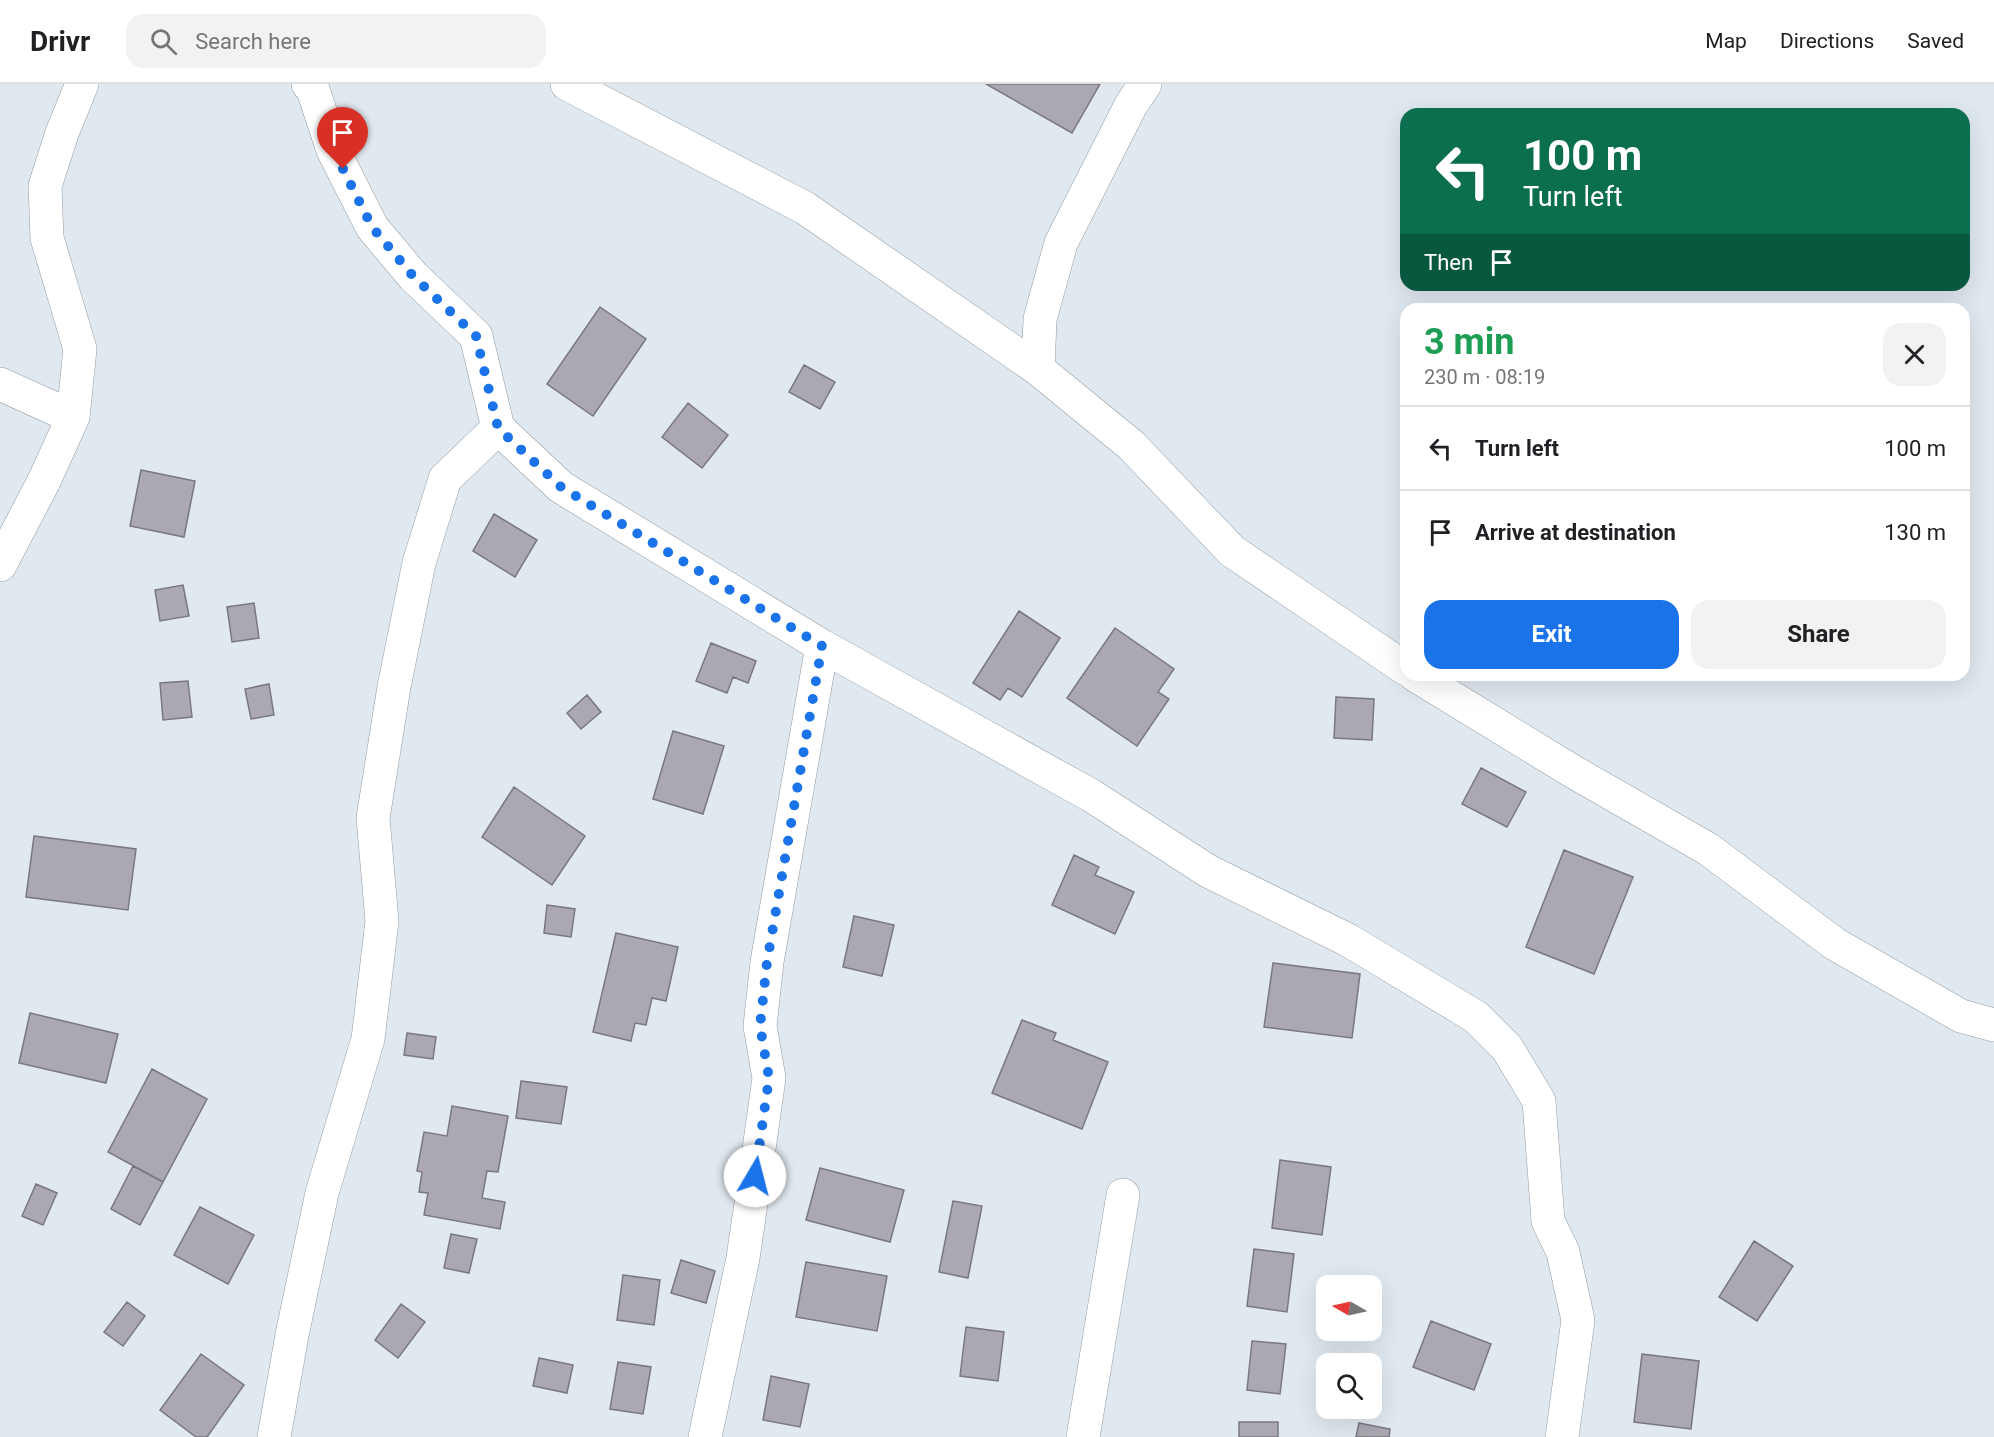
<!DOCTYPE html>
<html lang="en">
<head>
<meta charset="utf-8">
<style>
	:root { --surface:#fff; --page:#f2f2f2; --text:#202124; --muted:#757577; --line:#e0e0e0; --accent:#1a73e8 }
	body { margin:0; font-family:Roboto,sans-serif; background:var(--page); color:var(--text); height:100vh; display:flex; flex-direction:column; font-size:22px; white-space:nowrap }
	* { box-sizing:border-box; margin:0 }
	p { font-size:20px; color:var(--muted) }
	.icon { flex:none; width:33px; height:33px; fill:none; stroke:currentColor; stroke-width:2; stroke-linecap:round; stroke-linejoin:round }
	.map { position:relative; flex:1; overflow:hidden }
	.sheet { position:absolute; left:1400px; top:219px; width:570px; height:378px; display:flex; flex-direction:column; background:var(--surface); border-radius:18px; box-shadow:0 6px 24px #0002 }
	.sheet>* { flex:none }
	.top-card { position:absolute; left:1400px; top:24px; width:570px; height:183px; border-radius:18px; box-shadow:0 6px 24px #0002; background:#0b6e4f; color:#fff; overflow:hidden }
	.needle { width:39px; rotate:279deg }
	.tools { position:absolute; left:1316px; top:1191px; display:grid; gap:12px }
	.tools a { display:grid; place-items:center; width:66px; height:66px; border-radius:12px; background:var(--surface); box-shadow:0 6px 24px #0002; font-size:30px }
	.pin { position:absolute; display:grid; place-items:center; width:51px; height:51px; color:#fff; margin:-62px -26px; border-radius:50% 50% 50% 0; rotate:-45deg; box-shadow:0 0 6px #0007 }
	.pin .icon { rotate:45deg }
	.me { position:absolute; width:66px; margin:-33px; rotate:8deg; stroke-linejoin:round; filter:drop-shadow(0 0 4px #0008) }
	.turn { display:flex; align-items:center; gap:21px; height:126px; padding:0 24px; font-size:27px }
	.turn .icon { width:78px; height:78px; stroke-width:2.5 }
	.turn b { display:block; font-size:42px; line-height:51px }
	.then { display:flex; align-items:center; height:57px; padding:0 24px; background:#0003; gap:12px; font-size:22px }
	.round { display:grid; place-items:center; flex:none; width:63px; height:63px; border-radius:18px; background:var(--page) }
	.summary { display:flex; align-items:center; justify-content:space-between; height:102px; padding:0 24px }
	h1 { font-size:36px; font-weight:700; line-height:45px; color:#1e9e55 }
	.button { display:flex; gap:12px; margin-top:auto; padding:12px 24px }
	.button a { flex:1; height:69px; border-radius:18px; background:var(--accent); color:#fff; font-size:24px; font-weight:700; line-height:69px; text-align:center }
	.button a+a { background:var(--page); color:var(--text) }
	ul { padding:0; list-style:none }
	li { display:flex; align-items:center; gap:18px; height:84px; padding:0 24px; border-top:2px solid var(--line) }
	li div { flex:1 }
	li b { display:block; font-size:22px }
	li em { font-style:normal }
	header { display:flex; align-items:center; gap:36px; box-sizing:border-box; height:84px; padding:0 30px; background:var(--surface); border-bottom:2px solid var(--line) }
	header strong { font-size:28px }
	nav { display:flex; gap:33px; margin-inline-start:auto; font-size:21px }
	.search { width:420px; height:54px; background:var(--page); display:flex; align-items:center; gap:15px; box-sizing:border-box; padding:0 21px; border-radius:18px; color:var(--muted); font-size:22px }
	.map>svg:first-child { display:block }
	.building { fill:#aca8b1; stroke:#7a777e; stroke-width:1.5 }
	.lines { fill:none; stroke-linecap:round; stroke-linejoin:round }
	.street-casing { stroke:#949ba2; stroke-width:34 }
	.street { stroke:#fff; stroke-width:33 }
	.route { stroke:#1a73e8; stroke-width:10; stroke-dasharray:0 18 }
</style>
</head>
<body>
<header>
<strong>Drivr</strong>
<div class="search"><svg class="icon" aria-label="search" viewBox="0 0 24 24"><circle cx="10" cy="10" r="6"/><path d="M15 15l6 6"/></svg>Search here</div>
<nav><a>Map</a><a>Directions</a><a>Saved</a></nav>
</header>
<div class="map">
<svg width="1994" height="1353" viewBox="0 0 1994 1353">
	<rect width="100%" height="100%" fill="#e1e9f0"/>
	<path class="building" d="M986 0H1100L1072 49Z
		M600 223 646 255 593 332 547 300Z
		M804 281 835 298 820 325 789 308Z
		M688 319 728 351 702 384 662 353Z
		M141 386 195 397 184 453 130 442Z
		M494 430 537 456 515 493 473 467Z
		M183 501 189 532 160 537 155 506Z
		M254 519 259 554 232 558 227 523Z
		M1019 527 1060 554 1022 613 1008 604 1000 616 973 599Z
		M1115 544 1174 585 1158 608 1169 615 1137 662 1067 614Z
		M711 559 756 577 748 599 733 593 727 609 696 597Z
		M188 597 192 633 163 636 160 599Z
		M269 600 274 631 251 635 245 605Z
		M587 611 601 628 581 645 567 629Z
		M1336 613 1374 615 1372 656 1334 654Z
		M673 647 724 662 703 730 653 715Z
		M1481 684 1526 708 1507 743 1462 720Z
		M514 703 585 752 552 801 482 753Z
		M34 752 136 765 128 826 26 813Z
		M1564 766 1633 793 1594 890 1526 863Z
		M1074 771 1099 783 1095 791 1134 808 1115 850 1052 821Z
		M547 821 575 825 571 853 544 849Z
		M854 832 894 841 882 892 843 883Z
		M616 849 678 863 666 917 652 914 646 941 635 939 631 957 593 948Z
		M1273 879 1360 890 1352 954 1264 943Z
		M30 929 118 950 106 999 19 979Z
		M1022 936 1056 949 1053 956 1108 978 1082 1045 992 1009Z
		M407 949 436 953 433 975 404 971Z
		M152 985 207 1015 163 1098 108 1068Z
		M521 997 567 1003 561 1040 516 1034Z
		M452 1022 508 1032 498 1088 487 1087 482 1114 505 1118 500 1145 424 1131 428 1109 419 1108 422 1088 417 1087 424 1048 447 1052Z
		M1280 1076 1331 1083 1322 1151 1272 1144Z
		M133 1082 163 1098 140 1141 111 1125Z
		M820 1084 904 1106 890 1158 806 1136Z
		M36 1100 57 1109 43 1141 22 1132Z
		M953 1117 982 1122 968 1194 939 1188Z
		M200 1123 254 1151 228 1200 174 1171Z
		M451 1150 477 1155 469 1189 444 1184Z
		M1754 1157 1793 1182 1757 1237 1719 1213Z
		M1254 1165 1294 1170 1287 1228 1247 1222Z
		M681 1176 715 1187 706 1219 671 1209Z
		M806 1178 887 1192 877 1247 796 1233Z
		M623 1191 660 1196 654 1241 617 1236Z
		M127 1218 145 1232 123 1262 104 1248Z
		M401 1220 425 1238 398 1274 375 1256Z
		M1431 1237 1491 1260 1474 1306 1413 1283Z
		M966 1243 1004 1248 998 1297 960 1292Z
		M1252 1257 1286 1260 1280 1310 1247 1306Z
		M201 1270 244 1301 207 1353H196L160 1326Z
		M1642 1270 1699 1277 1691 1345 1634 1338Z
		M539 1274 573 1281 567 1309 533 1302Z
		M618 1278 651 1283 643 1330 610 1325Z
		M771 1292 809 1300 800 1343 763 1336Z
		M1239 1338H1278V1353H1239Z
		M1359 1339 1390 1345 1389 1353H1356Z"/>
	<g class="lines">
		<g class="street-casing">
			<path id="street" d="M567 0 805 124 1038 285 1131 361 1232 467 1406 585
				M1038 285 1040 235 1061 159 1131 21 1145 0
				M0 300 73 333
				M498 344 561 403 822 562 767 878 760 942 769 994 758 1072 743 1174 705 1353
				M0 481 44 397 73 333 80 265 47 154 45 102 62 49 82 0
				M822 562 1092 712 1208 787 1348 856 1476 933 1507 964 1539 1017 1548 1137 1563 1168 1578 1236 1562 1353
				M1415 591 1572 687 1708 765 1835 860 1961 932 1994 941
				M274 1353 292 1251 322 1109 368 955 382 837 373 734 394 603 419 479 445 395 498 344 476 252 413 192 372 143 333 66 313 6 308 0
				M1083 1353 1123 1111"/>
		</g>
		<use href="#street" class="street"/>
	</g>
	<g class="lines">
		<path class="route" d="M343 85 372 143 413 192 476 252 498 344 561 403 822 562 767 878 760 942 769 994 755 1092"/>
	</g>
</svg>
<div class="tools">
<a><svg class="needle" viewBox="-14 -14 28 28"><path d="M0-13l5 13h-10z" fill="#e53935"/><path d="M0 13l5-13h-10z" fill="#757577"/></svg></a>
<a><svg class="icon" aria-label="search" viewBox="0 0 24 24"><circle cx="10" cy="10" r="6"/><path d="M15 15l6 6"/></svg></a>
</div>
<div class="pin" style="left:343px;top:85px;background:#d93025"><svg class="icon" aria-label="arrive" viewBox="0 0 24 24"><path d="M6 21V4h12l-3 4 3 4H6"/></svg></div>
<svg class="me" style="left:755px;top:1092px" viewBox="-20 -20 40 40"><circle r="19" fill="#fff"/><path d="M0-13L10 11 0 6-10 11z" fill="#1a73e8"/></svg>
<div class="top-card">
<div class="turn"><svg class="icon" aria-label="left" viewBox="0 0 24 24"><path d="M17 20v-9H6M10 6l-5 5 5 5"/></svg><div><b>100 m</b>Turn left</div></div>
<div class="then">Then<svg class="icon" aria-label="arrive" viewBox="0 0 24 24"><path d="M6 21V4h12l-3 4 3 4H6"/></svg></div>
</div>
<section class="sheet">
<div class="summary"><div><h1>3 min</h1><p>230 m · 08:19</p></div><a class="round"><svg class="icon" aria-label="close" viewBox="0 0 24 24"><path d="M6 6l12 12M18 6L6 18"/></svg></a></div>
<ul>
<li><svg class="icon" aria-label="left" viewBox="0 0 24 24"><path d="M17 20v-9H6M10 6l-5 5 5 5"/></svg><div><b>Turn left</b></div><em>100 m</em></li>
<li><svg class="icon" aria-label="arrive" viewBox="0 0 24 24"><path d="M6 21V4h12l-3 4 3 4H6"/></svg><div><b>Arrive at destination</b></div><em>130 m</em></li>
</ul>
<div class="button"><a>Exit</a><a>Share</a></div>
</section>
</div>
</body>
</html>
